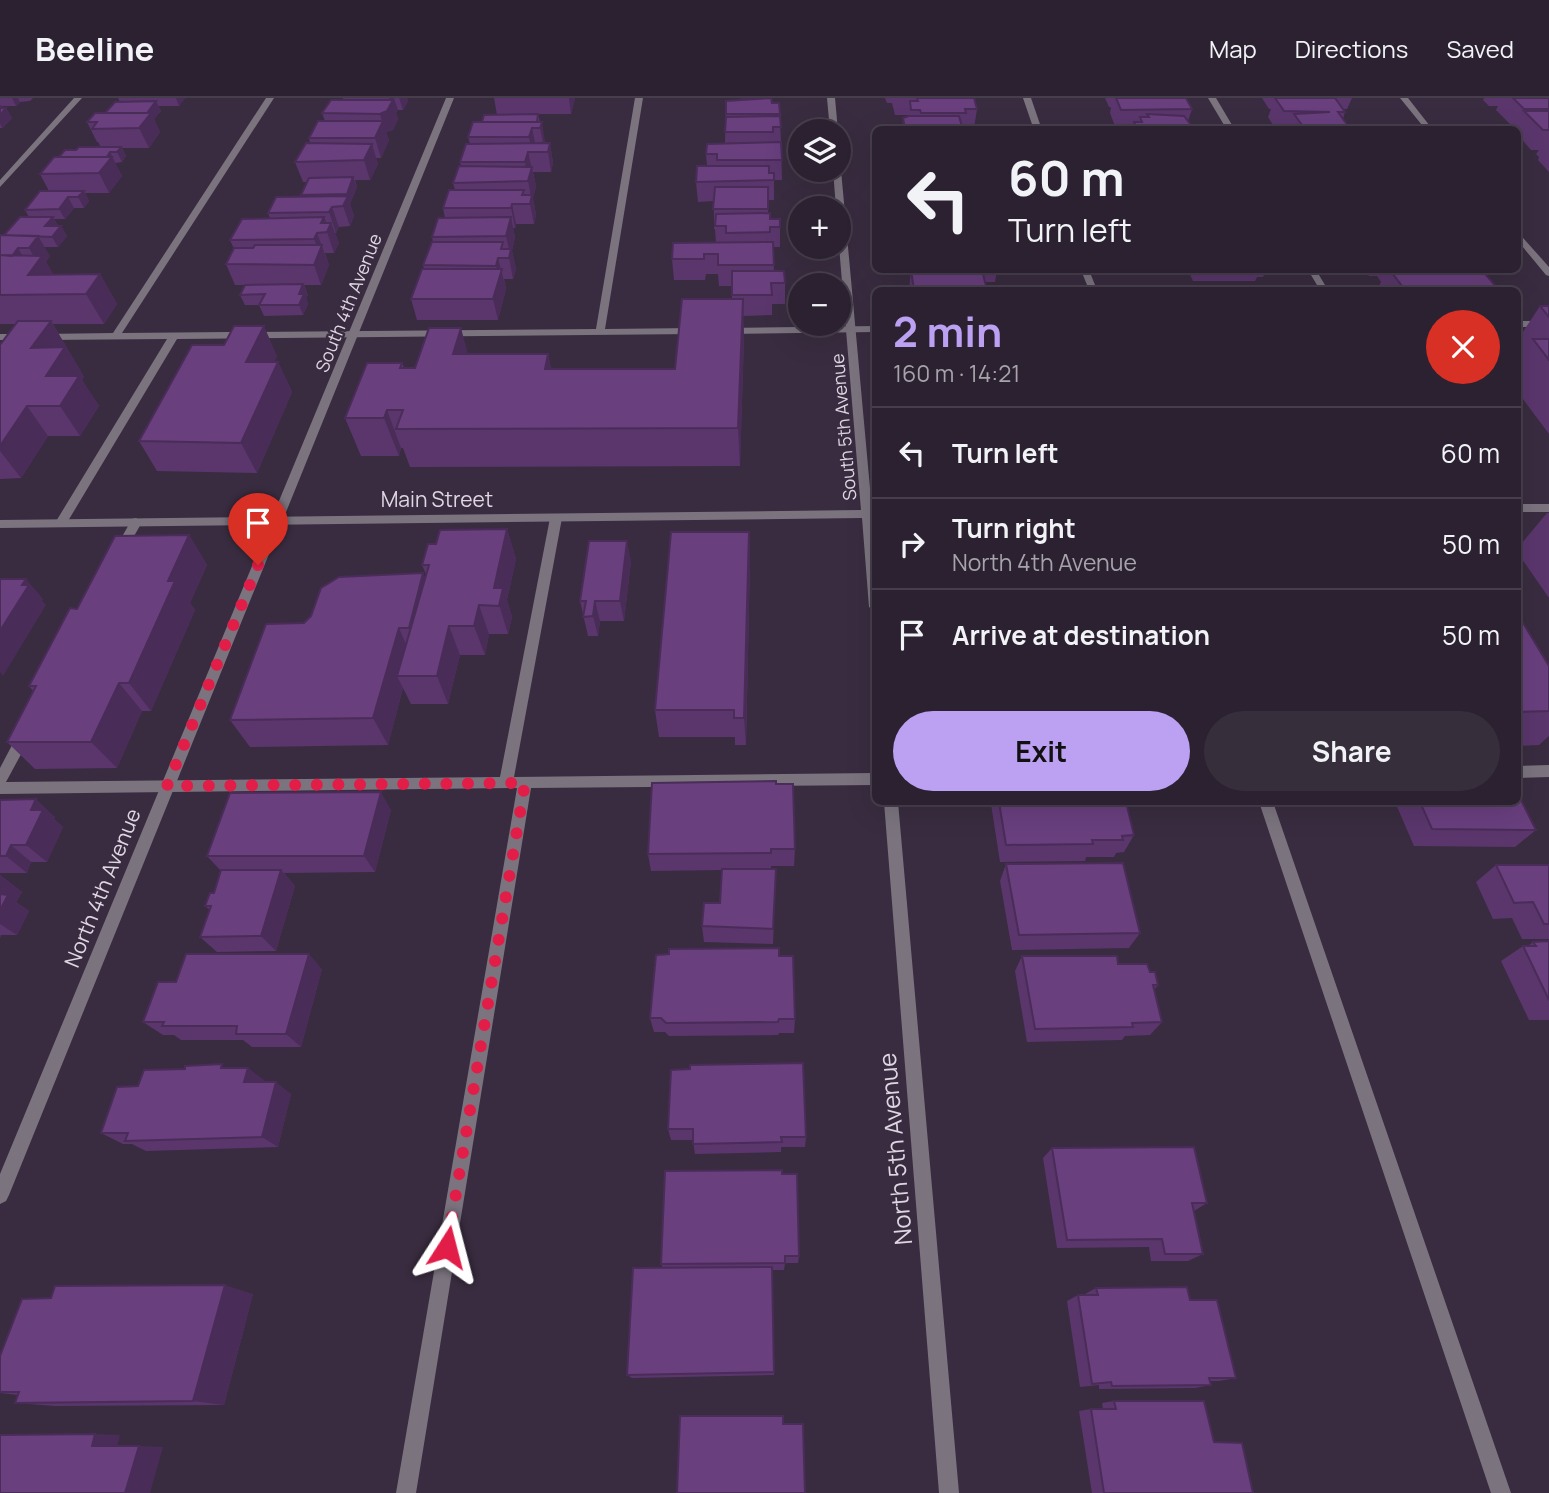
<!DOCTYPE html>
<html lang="en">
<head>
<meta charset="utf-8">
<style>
	:root { --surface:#2b2130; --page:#372e3c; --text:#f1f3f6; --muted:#a6a3ab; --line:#473e4c; --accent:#bca0f2 }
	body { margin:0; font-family:Manrope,sans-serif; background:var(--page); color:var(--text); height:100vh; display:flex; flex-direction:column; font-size:26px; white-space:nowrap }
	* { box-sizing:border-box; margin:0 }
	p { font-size:23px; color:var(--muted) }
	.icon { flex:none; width:38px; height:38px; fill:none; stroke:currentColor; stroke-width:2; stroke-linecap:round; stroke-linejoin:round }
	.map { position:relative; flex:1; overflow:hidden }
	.details { position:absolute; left:872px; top:189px; width:649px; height:518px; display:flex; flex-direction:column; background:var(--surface); border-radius:10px; box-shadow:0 7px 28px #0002,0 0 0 2px var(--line) }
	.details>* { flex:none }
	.hud { position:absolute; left:872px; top:28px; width:649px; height:147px; border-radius:10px; box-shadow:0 7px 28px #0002,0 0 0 2px var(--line); background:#2b2130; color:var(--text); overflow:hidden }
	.controls { position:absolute; left:788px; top:21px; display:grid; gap:14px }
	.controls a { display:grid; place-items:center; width:63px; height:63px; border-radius:50%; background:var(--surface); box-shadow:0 7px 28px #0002,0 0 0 2px var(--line); font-size:35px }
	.pin { position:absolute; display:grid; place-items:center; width:60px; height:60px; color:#fff; margin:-72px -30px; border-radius:50% 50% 50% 0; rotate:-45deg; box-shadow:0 0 7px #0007 }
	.pin .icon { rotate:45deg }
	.me { position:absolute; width:77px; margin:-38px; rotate:9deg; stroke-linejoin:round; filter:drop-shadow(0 0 5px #0008) }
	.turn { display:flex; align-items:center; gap:24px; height:147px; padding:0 21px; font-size:32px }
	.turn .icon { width:91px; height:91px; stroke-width:2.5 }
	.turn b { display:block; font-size:49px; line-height:60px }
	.round { display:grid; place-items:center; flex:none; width:74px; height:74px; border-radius:37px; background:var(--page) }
	.head { display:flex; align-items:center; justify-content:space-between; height:119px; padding:0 21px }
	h1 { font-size:42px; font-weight:700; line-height:52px; color:var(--accent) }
	.action { display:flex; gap:14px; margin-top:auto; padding:14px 21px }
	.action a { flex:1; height:80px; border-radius:42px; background:var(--accent); color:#111; font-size:28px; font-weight:700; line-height:80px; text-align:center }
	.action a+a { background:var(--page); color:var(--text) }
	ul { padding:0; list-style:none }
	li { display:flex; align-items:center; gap:21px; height:91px; padding:0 21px; border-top:2px solid var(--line) }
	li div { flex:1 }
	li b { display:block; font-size:26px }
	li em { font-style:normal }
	header { display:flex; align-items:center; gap:42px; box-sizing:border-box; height:98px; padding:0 35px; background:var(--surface); border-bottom:2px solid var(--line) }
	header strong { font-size:33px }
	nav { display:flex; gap:38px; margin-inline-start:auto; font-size:24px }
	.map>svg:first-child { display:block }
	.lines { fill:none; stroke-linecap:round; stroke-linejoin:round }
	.service { fill:#7b747f; fill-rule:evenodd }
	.minor { fill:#7b747f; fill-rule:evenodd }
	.tertiary { fill:#7b747f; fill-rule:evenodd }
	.wall { fill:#5a366c }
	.shaded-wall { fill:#4a2c58 }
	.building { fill:#693f7e; stroke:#4a2c58; stroke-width:2 }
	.route { stroke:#e11d48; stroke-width:12; stroke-dasharray:0 21.6 }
	.labels { text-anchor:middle; stroke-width:5; stroke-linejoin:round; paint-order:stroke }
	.far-street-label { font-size:18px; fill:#ded6e3; stroke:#392c40 }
	.street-label { font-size:21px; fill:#ded6e3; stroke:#392c40 }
	.near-street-label { font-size:24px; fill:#ded6e3; stroke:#392c40 }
</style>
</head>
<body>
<header>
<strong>Beeline</strong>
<nav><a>Map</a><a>Directions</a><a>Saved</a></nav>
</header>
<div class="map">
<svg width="1549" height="1395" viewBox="0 0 1549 1395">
	<rect width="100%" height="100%" fill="#392c40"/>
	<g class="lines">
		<path class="service" d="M266 0H274L122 235 596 231 635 0H643L605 231 695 230 700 233 695 236 177 241 65 428H57L55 425 167 241 43 242 38 239 43 236 113 235Z
			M1023 0H1031L1042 32H1034Z
			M1400 0H1408L1433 32H1426Z
			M1517 133 1549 169V178L1546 177 1517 142Z
			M1081 172H1089L1097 192H1089Z
			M1517 223H1549V229H1517Z
			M875 228V234L726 236 721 233 726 230Z
			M0 236H23L28 239 23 242H0Z
			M556 416 562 420 514 679 875 675V687L531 690 416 1395H396L517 690 0 696V670L20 632 25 631 32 636 6 684 500 679 550 420Z
			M136 420 142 424 124 456 120 457 116 456 114 453 132 421Z
			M1549 667V679L1517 680V668Z
			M1259 704H1273L1511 1395H1491Z"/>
		<path class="minor" d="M446 0H454L9 1097 6 1103 0 1106V1076Z
			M1208 0H1216L1235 32H1227Z
			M1308 172H1316L1328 192H1320Z"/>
		<path class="tertiary" d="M74 0H82L0 89V82Z
			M827 0H835L838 33H830Z
			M838 70 841 72 872 412H875V420H873L875 513 869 509 862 420 0 430V422L861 412 838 136V110H836L833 72Z
			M1517 406H1549V414H1517Z
			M884 704H898L959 1395H939Z"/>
	</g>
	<path class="wall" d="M0 0H33L30 3 20 4 16 8H2L3 10H6L12 20 2 30H0Z
		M118 0H185L179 8H158L161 13 154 21 160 34 149 50H122L126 58 122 64 115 65 122 78 109 95H85L89 103 84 110H74L65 121H54L58 128H61L67 138 58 149H44L50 158 46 164 53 176H100L117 206 104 226H53L84 279 82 282 99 308 80 338H48L21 380 0 381V247L15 226H0V137H4L29 119 25 112 49 93 40 76 59 59 76 52 101 49 98 44H97L87 24 105 15 120 4Z
		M343 0H407L408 3 403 12H398L396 14 398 21 393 32 386 34 389 42 381 60H376L378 66 370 82H355L357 89 350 106 354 118 350 128 339 129 336 135H335L339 145 334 155H325L329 167 321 187H304L308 197 306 200 308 206 303 217 264 218 259 207H245L240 197 278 187H235L226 166 234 151 230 142 270 120 268 115 301 99V97L307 84H303L295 64 310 45 309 40 325 23 322 15 343 2Z
		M494 0H575L571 16H538L545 45H550L553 65 551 74H533L536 88 533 100 536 117 534 126H516L515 130H513L515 139 512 153 516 171 513 181H504L506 191 498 222H417L411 201 424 171 423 167 433 144 432 139 445 120 443 110 455 92 453 85 461 68 460 64 470 46 468 39 482 24 497 17Z
		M885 0H974L977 11 974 30H964L963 32H902L903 20 908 19V17H895L892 5H887Z
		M1105 0H1186L1192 11 1188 23 1195 32 1116 31 1110 15 1111 9H1109Z
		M1262 0H1352L1347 11H1343L1345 14 1343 21 1351 32H1276L1268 19 1271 11H1269Z
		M1484 0H1549V74L1538 62 1539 59 1536 56 1539 52H1531L1517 36V32H1514L1515 31 1496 12 1498 8H1489L1483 2Z
		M726 3 779 5 781 44 782 82H774V102H768V115L770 121H780V149H773L774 173 785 185V206H772V217L743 218 744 239 740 368 410 369 403 350H401L399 358H361L345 320 402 265 404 270H415L468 256H548L551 271H675L732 201V188H719L718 176H706L705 182H674L672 161 716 145 715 131H714V103L698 104 696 84 707 68 706 56 725 46Z
		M911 172H997L995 184H985L987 192H909Z
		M1188 172H1266L1263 179H1257L1255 183H1193Z
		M1365 172H1473L1499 192H1380L1378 190 1381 184 1377 178H1369Z
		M1540 208H1549V336L1517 293V264L1523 256 1517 249V243Z
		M277 258 274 264H278L292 294 257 375 157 373 139 343Z
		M1547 415H1549V500L1517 454V451Z
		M507 431 516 461 507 502 512 519 508 536H489L485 557H460L448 606H411L403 590 388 647 250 649 230 622 423 475 425 480 426 476 422 467 436 446Z
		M749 434 750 463 746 647H735V639H659L655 612Z
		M189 437 207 467 190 505 195 512 151 613H142L117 670 35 671 7 644 33 593 29 588 77 511Z
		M631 463 624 523H600L598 538H588L580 503Z
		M1517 515 1549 568V638L1539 647 1517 648Z
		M776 686 795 751 794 768H771V771H776L773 846 704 844 702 828 720 805 722 772 651 773 648 756Z
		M0 702 55 719 54 721 63 729 47 764H31L27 775H0Z
		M992 704H1126L1134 737 1124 754 1116 755 1114 759H1086L1085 763 1000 764 991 706Z
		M1395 704H1517L1536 732 1515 749 1414 748Z
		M391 712 375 774 284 775 295 788 276 853 217 854 200 839 210 812 205 808 214 795 221 773 207 758Z
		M1006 766 1140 835 1129 850 1012 852 1000 783Z
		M1496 767H1549V841H1522L1512 820 1493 821 1476 784Z
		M0 777 22 794 16 804 29 813 17 837H1L0 840Z
		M1549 843V922H1529L1501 863 1523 848H1528L1533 844Z
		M779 858 795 921 794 935H779L778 937 669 938 665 934H654L650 920Z
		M1022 858 1118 866 1150 874 1158 887 1154 892 1162 924 1150 937 1125 938 1122 942 1027 944 1015 873Z
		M322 871 301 949H252L243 942H181L174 937H163L143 924 176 884Z
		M227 970 264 982V984L291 996 278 1049 146 1053 132 1046H123L101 1035 138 988Z
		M671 972 806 1039 805 1049H781V1054L695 1056 693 1042H671L668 1031Z
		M1052 1050 1207 1105 1194 1113 1203 1156 1188 1163H1151L1149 1149 1057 1150 1043 1060Z
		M665 1073 799 1158 798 1165H785L784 1172H772L774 1277 632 1280 627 1277 663 1170 661 1166Z
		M1096 1190 1190 1202 1236 1280 1219 1283H1210L1211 1287 1195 1290 1099 1291V1287L1080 1289 1067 1203 1078 1197H1085V1196Z
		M253 1196 224 1307 56 1308 15 1305 18 1297 0 1295V1258Z
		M1114 1303 1214 1344 1253 1395H1092L1079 1313 1091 1311H1103L1102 1305Z"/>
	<path class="shaded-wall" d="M12 0H18L20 4 16 8Z
		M176 0H185L179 8Z
		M389 0H394L398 12 396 14 398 21 393 32 386 34 389 42 381 60 375 40 382 24 380 16 391 6Z
		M399 0H407L408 3 403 12Z
		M569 0H575L571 16Z
		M156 3 161 13 154 21 160 34 149 50 139 30 145 18Z
		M1 7 4 12 6 10 12 20 2 30 0 26V8Z
		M542 24 545 44 544 50 540 30Z
		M532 30 536 50 532 54 529 39Z
		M550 45 553 65 551 74 548 54Z
		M372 46 378 66 370 82 364 62Z
		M121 49 126 58 122 64 117 54Z
		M110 54 122 78 109 95 99 75 103 63Z
		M528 54 536 88 533 100 536 117 534 126 530 106 531 100 525 64Z
		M353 79 357 89 350 106 354 118 350 128 343 108 347 99V96Z
		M84 93 89 103 84 110 78 99Z
		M68 99 74 110 65 121 59 111Z
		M512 106 516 126 515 130 511 110Z
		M332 109 339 129 336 135 329 114Z
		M53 119 59 129 45 128Z
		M324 119 329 131 331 125 339 145 334 155 327 134 321 125Z
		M511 119 515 139 512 153 516 171 513 181 509 160 510 156 506 138Z
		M61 128 67 138 58 149 52 139Z
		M317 135 329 167 321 187 314 167 319 153 314 141Z
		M38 138 50 158 46 164 60 187 28 177 37 164 29 150Z
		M18 150 30 171 12 158Z
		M498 160 506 191 498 222 493 201 499 180 496 168Z
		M100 176 117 206 104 226 86 196Z
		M303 186 308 197 306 200 308 206 303 217 299 207V196Z
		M743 201 744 239 740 368 738 330Z
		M51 223 84 279 82 282 99 308 80 338 60 308 31 250Z
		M264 228 277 258 260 294 246 264Z
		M461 230 471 268 453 256Z
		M548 256 556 294 545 271Z
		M278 264 292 294 257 375 241 345Z
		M27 308 48 338 21 380 0 353V348Z
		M387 312 401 350 399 358 384 320Z
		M507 431 516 461 507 502 512 519 508 536 494 490Z
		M749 434 750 463 746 647 744 620Z
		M189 437 207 467 190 505 195 512 151 613 129 585 168 483Z
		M627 443 631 463 624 523 620 503Z
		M423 475 434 504 422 558 409 530Z
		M26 481 43 501 42 503 46 507 3 578 0 574V533Z
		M595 503 600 523 598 538 593 518Z
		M479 507 489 536 485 557 474 528Z
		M449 528 460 557 448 606 437 578Z
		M399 530 411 558 397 578 403 590 388 647 373 620Z
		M119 585 142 613 117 670 91 644Z
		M381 694 391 712 375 774 364 758Z
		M36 701 55 719 54 721 63 729 47 764 26 747 31 712Z
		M11 747 31 764 27 775 6 758Z
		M281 772 295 788 276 853 261 838Z
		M0 777 22 794 16 804 29 813 17 837 0 826Z
		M309 856 322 871 301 949 286 936Z
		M248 970 264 982 261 996 244 984Z
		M276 984 291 996 278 1049 262 1039Z
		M225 1187 253 1196 224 1307 193 1303Z
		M95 1336 120 1337 117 1349 92 1348Z
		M139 1348 163 1349 150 1395H125Z"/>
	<path class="building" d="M741 0H771L772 4 771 0 741 2Z
		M771 0 772 5H779L780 16H726V3Z
		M917 0H974L977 11H965L966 15H921L920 12H911L910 3H918Z
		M1116 0H1186L1192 11 1121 12Z
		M1275 0H1335L1345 14H1338L1351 32H1311L1308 27H1302L1294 16 1330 14 1284 13Z
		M1513 0H1549V11H1524Z
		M331 2H393L387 13 380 16 322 15Z
		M156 3 147 15H105L115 4Z
		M0 10H6L0 17Z
		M1524 13H1549V32H1543Z
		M95 15H151L139 30 92 31 97 24H87Z
		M538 16 537 24H482L484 17Z
		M1147 16 1184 18 1195 32H1146L1145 30H1137L1134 24H1142L1140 19H1149Z
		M780 18 781 29H773V34H725L726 19Z
		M909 18H959L963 32H905L903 20Z
		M318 23H383L375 40H309Z
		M473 24H542L540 30H532L529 39H468Z
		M781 44 782 62H717V56H706L707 46Z
		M306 45 372 46 364 62 295 64Z
		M550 45 548 54H528L525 64H460L466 46Z
		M79 49H121L117 54H110L107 59H59L65 52H76Z
		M54 59H112L99 75 40 76Z
		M459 68 532 69 528 83 453 85Z
		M697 68H769V75H774V82L696 84Z
		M353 79 347 96 301 97 309 80Z
		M715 89H768V111H713Z
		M449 92H524L522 97H532L530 106H512L511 110H443Z
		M40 93H84L78 99H68L59 111 25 112Z
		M348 98 343 108 332 109 329 114 268 115 276 99Z
		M770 115V121H780V129H770V134L726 135V128H715L716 116Z
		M20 119H53L45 128H61L52 139 4 137Z
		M324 119 321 125H331L327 134 317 135 314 141 230 142 242 121Z
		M511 119 506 138 432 139 438 120Z
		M0 137 38 138 29 150H18L12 158 0 157Z
		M432 144H503L501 151H511L509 160H498L496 168 423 167Z
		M773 144 774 167H718V156H704V161H672L673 145Z
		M255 147H322L314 167 226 166 234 150H253Z
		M0 157 42 158 28 177 100 176 86 196 0 197Z
		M422 171H502L493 201H411Z
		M911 172H982L987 192H914Z
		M1390 172H1482L1499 192H1405Z
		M732 173H784L785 185H771L772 197H732Z
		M303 186 299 196H304L299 207H259L265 196 240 197 245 187Z
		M682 201H743L738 330 396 331 403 312H387L384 320H345L367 265H402L400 270H415L429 230H461L453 256H548L545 271H675Z
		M1540 208H1549V219Z
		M18 223H51L31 250 65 249 46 278H79L60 308H27L0 348V247Z
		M234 228H264L246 264H278L241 345 139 343 192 247H224Z
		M1533 241H1549V262Z
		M507 431 494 490H503L499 508 479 507 474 528H449L437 578H397L429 467H422L428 446H436L440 432Z
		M671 434H749L744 620H734V612H655Z
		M189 437 168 483H175L129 585H119L91 644H7L36 588H29L70 510 77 511 115 438Z
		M589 443H627L620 503H595L593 518 583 519 586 503H580Z
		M423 475 409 530H399L373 620 230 622 266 526 304 525 311 518 321 490 339 479Z
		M0 481H26L22 487H29L0 533Z
		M1517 515 1549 568V613L1517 614Z
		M776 683V686H793L795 751H771V755L648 756 652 685Z
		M381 694 364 758H207L230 695Z
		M1517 694 1536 732 1432 731 1420 704H1517Z
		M36 701 31 712H43L26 747H11L6 758H0V702Z
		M999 704H1126L1134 737 1122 738 1123 742H1092L1093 746 1006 747Z
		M1123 765 1140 835 1019 837 1006 766Z
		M1496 767H1549V826H1544L1533 804 1514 805Z
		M722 771H776L773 831 702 828 704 805H720Z
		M221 772H281L261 838 200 839 211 808H205L210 795H214Z
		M0 796 8 797 0 812Z
		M1549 843V902L1523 848H1536L1533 844Z
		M779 850V858H793L795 921H779L778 924 666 925 661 920H650L656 857 669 856V851Z
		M186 856H309L286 936H236L237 928H162L164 924H143L158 884H176Z
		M1022 858H1117L1118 866H1147L1150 874H1155L1158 887H1153L1162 924 1132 925 1133 929 1035 931Z
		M803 965 806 1039H781L782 1044 693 1046V1031H668L671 972 690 971V967Z
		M222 966 221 970H248L244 984H276L262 1039 125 1043 128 1035H101L117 989 138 988 144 972 185 971V968Z
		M1194 1049 1207 1105H1192L1203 1156H1165L1162 1141 1067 1142 1052 1050Z
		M782 1072V1076H797L799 1158H785V1165L661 1166 665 1073Z
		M772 1169 774 1274 627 1277 633 1170Z
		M225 1187 193 1303 15 1305 19 1294H0V1258L22 1201 51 1200 55 1188Z
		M1187 1189 1190 1202H1217L1236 1280H1209L1211 1287 1112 1288 1111 1284 1092 1286 1078 1197H1098L1096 1190Z
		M1114 1303H1204L1214 1344 1242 1345 1253 1395H1104L1091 1311H1116Z
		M680 1318H783V1326H803L805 1395H677Z
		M95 1336 92 1348H139L125 1395H0V1337Z"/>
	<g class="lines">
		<path class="route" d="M258 467 167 688 525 685 447 1149"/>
	</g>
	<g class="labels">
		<g class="far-street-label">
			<text transform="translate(349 205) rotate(-68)" y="6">South 4th Avenue</text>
			<text transform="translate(844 329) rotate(-95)" y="6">South 5th Avenue</text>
		</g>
		<g class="street-label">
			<text x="437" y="409">Main Street</text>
			<text transform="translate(103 790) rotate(-68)" y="7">North 4th Avenue</text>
		</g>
		<g class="near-street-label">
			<text transform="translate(896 1051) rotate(-95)" y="8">North 5th Avenue</text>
		</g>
	</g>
</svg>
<div class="controls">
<a><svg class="icon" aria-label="layers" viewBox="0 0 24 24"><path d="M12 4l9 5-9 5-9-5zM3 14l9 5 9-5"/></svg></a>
<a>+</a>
<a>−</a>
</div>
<div class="pin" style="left:258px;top:467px;background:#d93025"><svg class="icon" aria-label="arrive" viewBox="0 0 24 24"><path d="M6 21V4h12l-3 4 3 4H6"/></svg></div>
<svg class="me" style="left:447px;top:1149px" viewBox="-20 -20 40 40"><path d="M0-17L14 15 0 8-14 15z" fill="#e11d48" stroke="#fff" stroke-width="4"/></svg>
<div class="hud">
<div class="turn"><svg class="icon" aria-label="left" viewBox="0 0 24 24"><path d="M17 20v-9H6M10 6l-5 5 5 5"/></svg><div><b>60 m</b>Turn left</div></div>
</div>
<section class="details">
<div class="head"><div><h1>2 min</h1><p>160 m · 14:21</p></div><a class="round" style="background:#d93025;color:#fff"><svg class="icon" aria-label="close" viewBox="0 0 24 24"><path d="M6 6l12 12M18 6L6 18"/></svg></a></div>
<ul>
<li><svg class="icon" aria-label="left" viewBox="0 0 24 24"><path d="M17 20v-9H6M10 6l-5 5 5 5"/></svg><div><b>Turn left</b></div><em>60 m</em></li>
<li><svg class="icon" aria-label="right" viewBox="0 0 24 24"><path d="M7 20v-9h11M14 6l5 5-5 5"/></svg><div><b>Turn right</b><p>North 4th Avenue</p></div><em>50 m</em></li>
<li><svg class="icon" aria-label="arrive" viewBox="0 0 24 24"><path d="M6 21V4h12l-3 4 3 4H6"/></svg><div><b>Arrive at destination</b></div><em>50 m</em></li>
</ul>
<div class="action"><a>Exit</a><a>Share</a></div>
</section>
</div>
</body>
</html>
